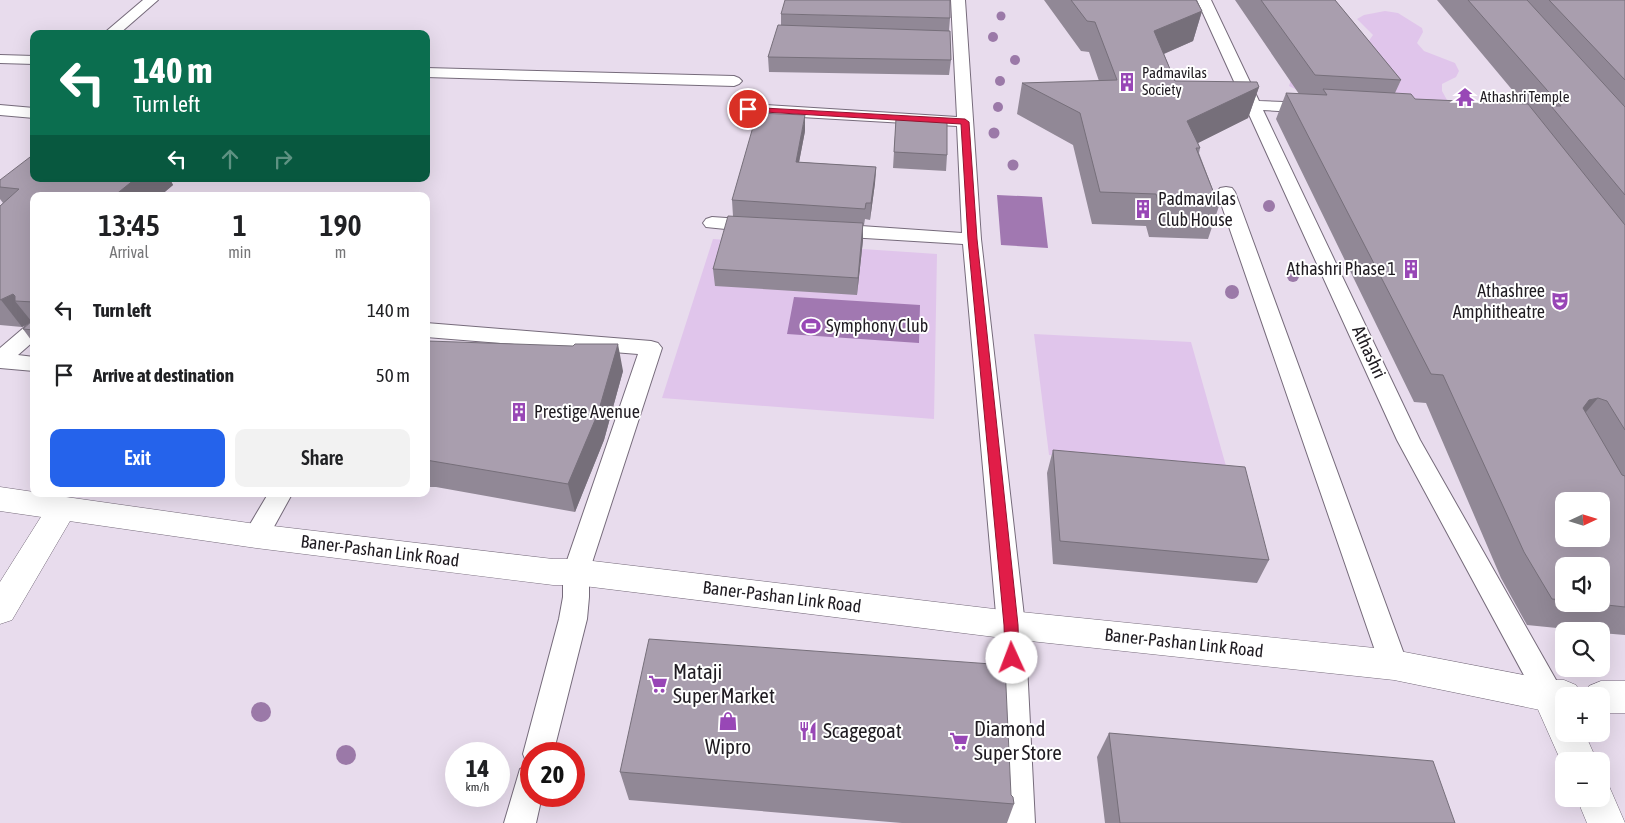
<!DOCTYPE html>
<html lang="en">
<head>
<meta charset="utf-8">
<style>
	:root { --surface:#fff; --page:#f2f2f2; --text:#202124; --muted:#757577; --accent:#2563eb }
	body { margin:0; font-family:"Asap Condensed",sans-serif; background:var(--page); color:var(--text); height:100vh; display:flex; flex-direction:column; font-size:19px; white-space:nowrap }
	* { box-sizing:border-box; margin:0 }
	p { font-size:16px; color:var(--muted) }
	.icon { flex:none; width:28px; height:28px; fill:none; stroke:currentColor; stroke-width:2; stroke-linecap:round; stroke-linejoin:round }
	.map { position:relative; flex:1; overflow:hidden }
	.side { position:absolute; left:30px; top:192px; width:400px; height:305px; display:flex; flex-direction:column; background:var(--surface); border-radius:10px; box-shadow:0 5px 20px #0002 }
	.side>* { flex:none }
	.guide { position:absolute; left:30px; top:30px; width:400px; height:152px; border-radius:10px; box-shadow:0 5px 20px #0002; background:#0b6e4f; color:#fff; overflow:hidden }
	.needle { width:32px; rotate:86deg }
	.tools { position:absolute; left:1555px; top:492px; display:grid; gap:10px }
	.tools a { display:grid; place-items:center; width:55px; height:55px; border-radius:10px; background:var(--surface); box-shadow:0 5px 20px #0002; font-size:25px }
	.speed { position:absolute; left:445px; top:742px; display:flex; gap:10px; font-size:25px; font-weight:700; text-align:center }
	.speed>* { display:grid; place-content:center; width:65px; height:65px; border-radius:50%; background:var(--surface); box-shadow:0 5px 20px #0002; line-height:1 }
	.speed small { font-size:12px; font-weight:400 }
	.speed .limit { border:8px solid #d22; background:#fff; color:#111 }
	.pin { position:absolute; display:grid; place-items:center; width:42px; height:42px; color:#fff; margin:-21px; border:2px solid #fff; border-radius:50%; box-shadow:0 1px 5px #0007 }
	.me { position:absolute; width:55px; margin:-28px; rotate:358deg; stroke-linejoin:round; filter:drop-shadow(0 0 4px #0008) }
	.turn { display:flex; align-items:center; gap:18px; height:105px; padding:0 20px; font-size:22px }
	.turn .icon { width:65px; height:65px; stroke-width:2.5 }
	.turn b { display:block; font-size:35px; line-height:42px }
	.lanes { display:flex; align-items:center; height:48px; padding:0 20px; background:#0003; justify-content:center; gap:25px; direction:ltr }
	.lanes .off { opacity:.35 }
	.eta { display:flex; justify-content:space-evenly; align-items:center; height:85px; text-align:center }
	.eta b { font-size:30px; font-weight:600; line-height:35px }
	.button { display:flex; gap:10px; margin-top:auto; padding:10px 20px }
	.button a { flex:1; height:58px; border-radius:10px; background:var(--accent); color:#fff; font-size:20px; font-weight:600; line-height:58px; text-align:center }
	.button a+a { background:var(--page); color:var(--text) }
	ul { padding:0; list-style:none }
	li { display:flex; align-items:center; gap:15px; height:65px; padding:0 20px }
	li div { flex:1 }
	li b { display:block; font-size:19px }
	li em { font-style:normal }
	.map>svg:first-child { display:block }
	.green { fill:#e0c5eb }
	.water { fill:#a178b1 }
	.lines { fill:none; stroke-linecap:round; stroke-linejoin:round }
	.service-casing { stroke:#766b7b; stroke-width:2 }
	.minor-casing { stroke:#766b7b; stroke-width:1 }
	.tertiary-casing { stroke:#766b7b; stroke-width:1 }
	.service { fill:#fff; fill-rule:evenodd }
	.minor { fill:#fff; fill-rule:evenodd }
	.tertiary { fill:#fff; fill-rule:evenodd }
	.tree { fill:#9b79a8 }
	.wall { fill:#918896; fill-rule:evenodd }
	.shaded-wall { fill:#766f7a }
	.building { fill:#a99eae; stroke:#766f7a; fill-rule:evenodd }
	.route { fill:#e11d48; stroke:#92132f }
	.labels { text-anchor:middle; stroke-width:4; stroke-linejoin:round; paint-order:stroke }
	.far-poi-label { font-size:15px; fill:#1f1b21; stroke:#fff; text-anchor:start }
	.poi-label { font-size:18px; fill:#1f1b21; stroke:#fff; text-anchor:start }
	.street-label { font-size:18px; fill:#1f1b21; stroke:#fff }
	.near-poi-label { font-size:21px; fill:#1f1b21; stroke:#fff; text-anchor:start }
</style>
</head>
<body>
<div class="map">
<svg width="1625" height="823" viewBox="0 0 1625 823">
	<rect width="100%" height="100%" fill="#e8dced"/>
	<path class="green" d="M1385 11 1398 13 1422 28 1423 32 1417 43 1424 51 1455 63 1459 71 1456 77 1442 84V91L1447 100 1438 104 1319 100 1289 86 1291 80 1368 42 1373 35 1357 19 1364 15Z
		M713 239 937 254 934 419 662 398Z
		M1034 334 1191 342 1226 466 1049 455Z"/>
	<path class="water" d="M997 195 1042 197 1048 248 1001 245Z
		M794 297 920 305 919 343 787 334Z"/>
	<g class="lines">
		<g class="service-casing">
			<path id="service" d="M143 0H158L119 34H103Z
				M951 0H965L981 239 1025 625 1035 823H1003L997 625 963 244 832 236 825 234 823 230 825 226 832 224 962 233 957 126 748 114 742 112 740 109 742 106 748 104 957 117Z
				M1197 0H1211L1259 101 1312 103 1318 105 1320 108 1318 111 1312 113 1263 110 1420 440 1560 687 1564 696 1560 705 1550 709 1540 705 1397 440Z
				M0 55 34 56V64L0 63Z
				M426 68 734 76 739 78 742 81 739 84 734 86 426 77Z
				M0 105 34 108V118L0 115Z
				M1226 187 1232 188 1235 192 1408 665 1404 674 1394 678 1384 674 1380 665 1217 192 1220 188Z
				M712 217 755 220 762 222 764 226 762 230 755 232 706 227 703 223 706 219Z
				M34 323V341L18 355 34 357V371L0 368V348L27 325Z
				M426 323 651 341 658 343 662 348 589 572V597L587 619 553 754H531V796H542L536 823H504L520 769 530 765 527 764 523 754 559 619 563 597V572L638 354 426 337Z
				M268 494H292L265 543 256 546 247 543 243 536Z"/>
		</g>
		<g class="minor-casing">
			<path id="minor" d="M62 497 73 501 77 509 12 620 0 624V582L51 501Z
				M1550 680 1562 685 1568 696H1564V734H1585L1597 761H1564V768L1532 696 1538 685Z
				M1601 782 1609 786 1625 823H1587L1577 799H1601Z"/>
		</g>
		<g class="tertiary-casing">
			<path id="tertiary" d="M0 487 34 492V494H45L256 524 553 559H576L1011 611 1394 650 1550 680H1564L1576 685 1582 696H1564V712H1550L1394 680 1011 639 576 585H553L256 548 0 511Z
				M1601 681H1625V713H1601V696H1584L1589 686Z"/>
		</g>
		<use href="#service" class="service"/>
		<use href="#minor" class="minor"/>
		<use href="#tertiary" class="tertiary"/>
	</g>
	<g class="tree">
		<circle cx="1001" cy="16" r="4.5"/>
		<circle cx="993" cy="37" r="5"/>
		<circle cx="1015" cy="60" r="5"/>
		<circle cx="1000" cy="81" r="5"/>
		<circle cx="998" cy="107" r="5"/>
		<circle cx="994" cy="133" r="5.5"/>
		<circle cx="1013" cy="165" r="5.5"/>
		<circle cx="1269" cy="206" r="6"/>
		<circle cx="1216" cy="220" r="6"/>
		<circle cx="1293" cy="276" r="6"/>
		<circle cx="1232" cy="292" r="7"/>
		<circle cx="261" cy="712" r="10"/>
		<circle cx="346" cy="755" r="10"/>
	</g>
	<path class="wall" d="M1044 0H1196L1202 11 1193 41 1164 54 1175 81 1259 87 1248 118 1198 143 1200 148 1199 153 1219 206 1208 239 1149 237 1146 226 1092 224 1073 145 1017 114 1022 83 1099 81 1089 52 1081 51Z
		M1235 0H1335L1401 80 1395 93 1415 99 1524 104 1437 0H1625V635L1601 633V631H1587L1527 625 1501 578 1426 403 1414 402 1276 119 1286 93 1299 94ZM1564 566 1601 604H1564Z
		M781 14 950 18 949 31 951 60 949 75 769 72 768 57 781 25Z
		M896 119 947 155 946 171 893 168Z
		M805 131 799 162 876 167 875 183 870 220 865 219 864 225H863V240L857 295 715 286 713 269 733 216 732 200Z
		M34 179H170L173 185 160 196H34V344L23 329 28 324 22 327 0 325V206L3 203 0 199V180Z
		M426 333 429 341 623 371 604 440 575 512 436 487H426Z
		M1053 450 1269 560 1257 583 1053 564 1047 473Z
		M1109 733 1455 823H1105L1097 757Z
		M620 772 1011 795 1014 804 1007 823H902L629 800Z"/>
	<path class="shaded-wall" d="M1202 11 1193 41 1147 61 1154 31Z
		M1259 87 1248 118 1178 153 1187 121Z
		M805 115V131L796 178V162Z
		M876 167 875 183 870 220 871 203Z
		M135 179H170L173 185 160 196H114Z
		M863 223V240L857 295 858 278Z
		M13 294 18 301H15L32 322 22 327 1 300Z
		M618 344 623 371 604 440 575 512 568 484Z
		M1598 398 1575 425 1567 427 1589 400Z"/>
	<path class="building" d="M785 0H950V18L781 14Z
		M1071 0H1196L1202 11 1154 31 1175 81 1257 82 1259 87 1187 121 1200 148H1196L1219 206 1159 204 1156 194 1100 192 1080 113 1022 83 1117 80 1095 22 1087 21Z
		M1261 0H1335L1401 80 1315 75Z
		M1468 0H1527L1625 107V195L1551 106H1561Z
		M1549 0H1625V80Z
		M778 25 950 31 951 60 768 57Z
		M1323 89 1411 94 1415 99 1528 104 1625 225V430L1607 401 1598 398 1589 400 1583 408 1622 475 1625 476V607L1598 604H1601V566H1564V600L1552 599 1524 552 1443 375 1431 374 1286 93 1327 95ZM1564 501H1601V539H1564Z
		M757 113 805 115 796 162 876 167 871 203H866L865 209 732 200Z
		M896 119 947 121V155L894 152Z
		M34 154V179H135L114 196H34V302L15 301V296L13 294 0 300V206L19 189 0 187V180Z
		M728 216 863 223 858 278 713 269Z
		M34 319V330L23 329Z
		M426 333 428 341 573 346 575 344H618L598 413 568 484 426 460Z
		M1053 450 1245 467 1269 560 1060 541Z
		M649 639 1005 665 1011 795 1013 797 1014 804 620 772Z
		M1109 733 1433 761 1455 823H1120Z"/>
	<path class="route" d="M745 107 965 119 969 122 977 239 1018 625 1019 658 1017 663 1012 665 1007 663 1005 658 1004 625 968 239 961 124 748 111 744 109Z"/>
	<defs>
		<g id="building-bare" transform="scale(1.5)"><path d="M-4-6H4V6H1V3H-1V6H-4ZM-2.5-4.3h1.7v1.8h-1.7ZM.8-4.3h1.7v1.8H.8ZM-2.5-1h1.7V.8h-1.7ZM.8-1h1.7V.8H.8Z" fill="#9847b6" stroke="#fff" stroke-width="2.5" paint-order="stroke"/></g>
		<g id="temple-bare" transform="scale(1.5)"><path d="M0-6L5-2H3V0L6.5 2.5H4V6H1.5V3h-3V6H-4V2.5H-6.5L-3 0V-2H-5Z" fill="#9847b6" stroke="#fff" stroke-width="2.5" paint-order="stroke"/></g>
		<g id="theatre-bare" transform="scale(1.5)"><path d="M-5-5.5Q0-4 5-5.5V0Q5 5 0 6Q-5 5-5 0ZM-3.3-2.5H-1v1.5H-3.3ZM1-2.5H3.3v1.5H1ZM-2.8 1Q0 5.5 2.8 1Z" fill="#9847b6" stroke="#fff" stroke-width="2.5" paint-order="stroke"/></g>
		<g id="stadium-bare" transform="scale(1.5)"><path d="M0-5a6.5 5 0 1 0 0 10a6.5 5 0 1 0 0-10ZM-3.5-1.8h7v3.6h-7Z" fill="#9847b6" stroke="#fff" stroke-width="2.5" paint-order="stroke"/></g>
		<g id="supermarket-bare" transform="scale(1.5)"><path d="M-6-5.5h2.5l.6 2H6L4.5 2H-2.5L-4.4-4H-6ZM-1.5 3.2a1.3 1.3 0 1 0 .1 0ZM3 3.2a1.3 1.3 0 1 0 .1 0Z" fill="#9847b6" stroke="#fff" stroke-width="2.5" paint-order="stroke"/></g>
		<g id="shop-bare" transform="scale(1.5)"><path d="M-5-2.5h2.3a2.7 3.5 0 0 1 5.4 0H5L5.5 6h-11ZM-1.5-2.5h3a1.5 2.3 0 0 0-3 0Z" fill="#9847b6" stroke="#fff" stroke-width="2.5" paint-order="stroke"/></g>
		<g id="restaurant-bare" transform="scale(1.5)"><path d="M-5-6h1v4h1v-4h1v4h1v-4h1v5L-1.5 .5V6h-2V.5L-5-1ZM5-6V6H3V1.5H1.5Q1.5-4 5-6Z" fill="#9847b6" stroke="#fff" stroke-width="2.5" paint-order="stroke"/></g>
	</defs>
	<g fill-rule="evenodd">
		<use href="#building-bare" x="1127" y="82"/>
		<use href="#temple-bare" x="1465" y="97"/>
		<use href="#building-bare" x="1143" y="209"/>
		<use href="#building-bare" x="1411" y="269"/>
		<use href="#theatre-bare" x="1560" y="301"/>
		<use href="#stadium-bare" x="811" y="326"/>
		<use href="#building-bare" x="519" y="412"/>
		<use href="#supermarket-bare" x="658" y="684"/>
		<use href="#shop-bare" x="728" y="721"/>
		<use href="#restaurant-bare" x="808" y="731"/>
		<use href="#supermarket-bare" x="959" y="741"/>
	</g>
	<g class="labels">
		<g class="far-poi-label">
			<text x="1142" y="78">Padmavilas<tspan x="1142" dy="17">Society</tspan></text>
			<text x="1480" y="102">Athashri Temple</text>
		</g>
		<g class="poi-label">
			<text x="1158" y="205">Padmavilas<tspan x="1158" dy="21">Club House</tspan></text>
			<text x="1396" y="275" text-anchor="end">Athashri Phase 1</text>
			<text x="1545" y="297" text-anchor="end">Athashree<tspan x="1545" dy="21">Amphitheatre</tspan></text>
			<text x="826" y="332">Symphony Club</text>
			<text x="534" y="418">Prestige Avenue</text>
		</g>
		<g class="street-label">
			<text transform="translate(1369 352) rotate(65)" y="6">Athashri</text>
			<text transform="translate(380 551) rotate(7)" y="6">Baner-Pashan Link Road</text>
			<text transform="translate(782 597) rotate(7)" y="6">Baner-Pashan Link Road</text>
			<text transform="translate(1184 643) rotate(6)" y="6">Baner-Pashan Link Road</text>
		</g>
		<g class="near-poi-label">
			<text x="673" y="679">Mataji<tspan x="673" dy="24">Super Market</tspan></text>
			<text x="974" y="736">Diamond<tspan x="974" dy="24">Super Store</tspan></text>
			<text x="823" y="738">Scagegoat</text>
			<text x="728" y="754" text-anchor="middle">Wipro</text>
		</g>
	</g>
</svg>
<div class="tools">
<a><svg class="needle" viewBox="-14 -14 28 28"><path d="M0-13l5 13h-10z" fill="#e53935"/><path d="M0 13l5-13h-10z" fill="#757577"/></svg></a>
<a><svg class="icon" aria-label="sound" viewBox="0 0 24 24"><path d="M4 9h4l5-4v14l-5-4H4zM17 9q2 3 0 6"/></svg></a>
<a><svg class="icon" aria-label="search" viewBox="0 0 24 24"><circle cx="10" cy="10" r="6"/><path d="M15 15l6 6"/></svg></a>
<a>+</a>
<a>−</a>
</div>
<div class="speed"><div>14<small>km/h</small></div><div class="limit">20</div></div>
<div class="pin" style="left:748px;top:109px;background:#d93025"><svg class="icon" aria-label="arrive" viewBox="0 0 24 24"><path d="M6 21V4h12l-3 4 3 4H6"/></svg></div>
<svg class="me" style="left:1012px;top:658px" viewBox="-20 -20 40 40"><circle r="19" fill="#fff"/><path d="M0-13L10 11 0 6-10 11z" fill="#e11d48"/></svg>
<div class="guide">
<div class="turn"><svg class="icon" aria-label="left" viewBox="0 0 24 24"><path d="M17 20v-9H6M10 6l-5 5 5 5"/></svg><div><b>140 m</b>Turn left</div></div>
<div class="lanes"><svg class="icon" aria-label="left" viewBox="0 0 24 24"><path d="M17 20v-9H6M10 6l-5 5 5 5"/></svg><svg class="icon off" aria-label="ahead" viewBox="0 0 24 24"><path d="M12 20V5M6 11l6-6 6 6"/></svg><svg class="icon off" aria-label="right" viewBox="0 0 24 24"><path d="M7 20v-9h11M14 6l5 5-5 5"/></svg></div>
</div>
<section class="side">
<div class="eta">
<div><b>13:45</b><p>Arrival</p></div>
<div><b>1</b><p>min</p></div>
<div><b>190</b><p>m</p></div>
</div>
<ul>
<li><svg class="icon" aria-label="left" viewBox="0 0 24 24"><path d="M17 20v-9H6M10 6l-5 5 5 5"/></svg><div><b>Turn left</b></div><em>140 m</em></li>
<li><svg class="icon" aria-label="arrive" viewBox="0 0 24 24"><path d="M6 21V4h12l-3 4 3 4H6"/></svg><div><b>Arrive at destination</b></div><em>50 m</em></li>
</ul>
<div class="button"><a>Exit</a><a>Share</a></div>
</section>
</div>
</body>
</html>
